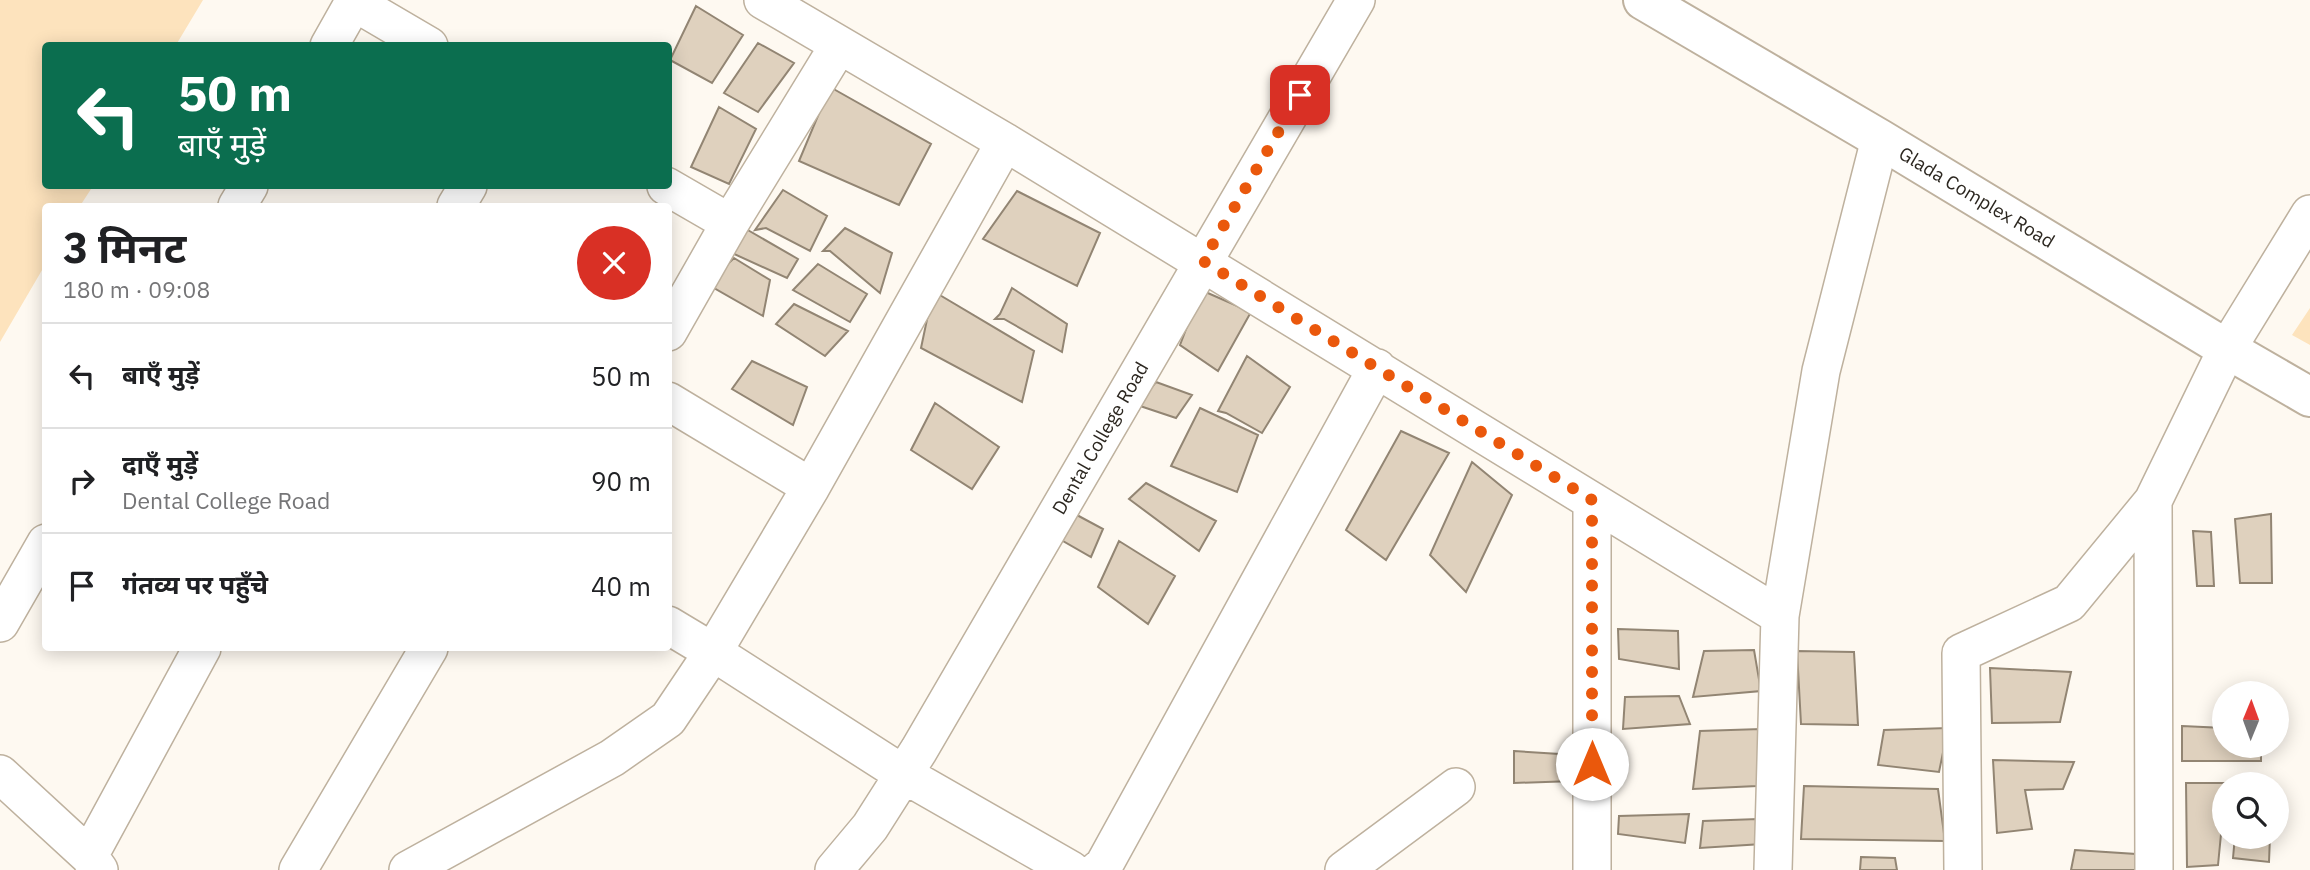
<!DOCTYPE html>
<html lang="hi">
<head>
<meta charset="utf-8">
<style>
	:root { --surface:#fff; --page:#f2f2f2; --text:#202124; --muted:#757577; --line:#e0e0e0 }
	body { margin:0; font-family:"IBM Plex Sans","Noto Sans Devanagari",sans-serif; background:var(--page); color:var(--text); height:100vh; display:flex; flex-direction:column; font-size:26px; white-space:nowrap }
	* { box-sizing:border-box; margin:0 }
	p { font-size:23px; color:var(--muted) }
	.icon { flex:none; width:38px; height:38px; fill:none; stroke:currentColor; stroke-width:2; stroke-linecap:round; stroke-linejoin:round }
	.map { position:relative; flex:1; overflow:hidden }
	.side { position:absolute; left:42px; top:203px; width:630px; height:448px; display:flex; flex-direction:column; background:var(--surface); border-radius:7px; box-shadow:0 4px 18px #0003 }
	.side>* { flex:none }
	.hud { position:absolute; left:42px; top:42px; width:630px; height:147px; border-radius:7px; box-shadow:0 4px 18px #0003; background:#0b6e4f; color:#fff; overflow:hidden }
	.needle { width:46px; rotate:1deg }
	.tools { position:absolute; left:2212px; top:681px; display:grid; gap:14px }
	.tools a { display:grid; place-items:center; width:77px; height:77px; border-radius:50%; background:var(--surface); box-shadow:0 4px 18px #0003; font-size:35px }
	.pin { position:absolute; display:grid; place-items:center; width:60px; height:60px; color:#fff; margin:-30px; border-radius:14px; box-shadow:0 4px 10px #0006 }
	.me { position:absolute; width:77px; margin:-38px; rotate:0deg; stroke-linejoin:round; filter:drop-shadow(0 0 5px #0008) }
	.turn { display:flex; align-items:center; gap:24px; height:147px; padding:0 21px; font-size:32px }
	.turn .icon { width:91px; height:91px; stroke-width:2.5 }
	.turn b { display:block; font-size:49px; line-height:60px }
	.round { display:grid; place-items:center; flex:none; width:74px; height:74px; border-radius:37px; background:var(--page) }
	.overview { display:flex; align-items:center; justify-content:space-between; height:119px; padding:0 21px }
	h1 { font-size:42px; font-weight:700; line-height:52px }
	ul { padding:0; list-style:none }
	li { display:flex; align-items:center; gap:21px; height:105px; padding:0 21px; border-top:2px solid var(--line) }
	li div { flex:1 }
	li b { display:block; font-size:26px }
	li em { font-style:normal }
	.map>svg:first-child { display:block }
	.green { fill:#fde3bd }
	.building { fill:#dfd1be; stroke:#928573; stroke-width:2 }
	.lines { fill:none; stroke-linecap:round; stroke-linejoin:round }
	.minor-casing { stroke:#beb19e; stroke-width:40 }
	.tertiary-casing { stroke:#beb19e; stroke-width:42 }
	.minor { stroke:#fff; stroke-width:37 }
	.tertiary { stroke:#fff; stroke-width:38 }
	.route { stroke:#ea580c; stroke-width:12; stroke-dasharray:0 21.6 }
	.labels { text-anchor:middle; stroke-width:5; stroke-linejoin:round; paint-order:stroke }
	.street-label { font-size:19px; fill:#2c2720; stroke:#fff }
</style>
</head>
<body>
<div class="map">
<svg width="2310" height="870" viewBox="0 0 2310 870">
	<rect width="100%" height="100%" fill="#fef9f1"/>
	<path class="green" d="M0 0H203L176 45 46 46V186H93L80 206H46L45 265 0 342Z
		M2310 308V345L2292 335Z"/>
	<path class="building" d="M696 6 743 35 712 83 670 60Z
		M758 43 794 63 758 112 724 93Z
		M830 87 931 144 899 205 799 161Z
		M719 107 756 129 729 184 691 167Z
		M783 190 827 216 810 251 766 228 755 230Z
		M1017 191 1100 233 1077 286 983 239Z
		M845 228 892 253 880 293 830 251H823Z
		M746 229 798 259 787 278 732 253Z
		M734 258 770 280 763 316 707 284Z
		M818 264 867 294 850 322 793 290Z
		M1012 288 1067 324 1062 352 1004 319H995L1000 314Z
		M1201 290 1251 312 1218 371 1180 345Z
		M933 291 1034 351 1022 402 921 348Z
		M794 304 848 331 825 356 776 324Z
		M1247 356 1290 387 1262 433 1226 413 1218 411Z
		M752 361 807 387 793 425 732 389Z
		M1156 382 1192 395 1176 418 1137 405Z
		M935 403 999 447 972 489 911 450Z
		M1200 408 1258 435 1237 492 1171 466Z
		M1401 431 1449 453 1386 560 1346 530Z
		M1472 462 1512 495 1466 592 1430 555Z
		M1146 483 1216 521 1199 551 1129 499Z
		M1075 514 1103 529 1091 557 1056 537Z
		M2271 514 2272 583H2240L2235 519Z
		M2193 531 2211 532 2214 586H2197Z
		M1119 541 1175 576 1148 624 1098 587Z
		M1618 629 1678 631 1679 669 1619 659Z
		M1754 650 1761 691 1693 697 1704 651Z
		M1797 651 1854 652 1858 725 1801 724Z
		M1990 668 2071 672 2060 722 1992 723Z
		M1679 696 1690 724 1623 729 1625 697Z
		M2182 726 2224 728V746H2261V761H2182Z
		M1948 728 1939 772 1878 765 1884 730Z
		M1761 729 1757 786 1693 789 1700 731Z
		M1514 751 1575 755 1574 781 1514 783Z
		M1993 760 2074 762 2063 789 2025 790 2032 829 1997 833Z
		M2186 783H2226L2218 865 2187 867Z
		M1804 786 1938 789 1945 841 1801 839Z
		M1689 814 1685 843 1618 834 1619 816Z
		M1758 819 1762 844 1700 848 1703 821Z
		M2235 836H2270L2269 862 2233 858Z
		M2075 850 2136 854 2138 870H2071Z
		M1861 857 1895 858 1897 870H1860Z"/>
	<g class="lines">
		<g class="minor-casing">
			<path id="minor" d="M763 0 1005 142 1780 616
				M354 2 429 46
				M329 46 355 0
				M666 186 730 223
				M237 206 249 186
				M456 206 468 186
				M668 332 730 223 839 45
				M668 401 811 487
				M1592 501V870
				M2153 501 2154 870
				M0 623 46 543
				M668 625 713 652 903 774 1071 870
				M0 774 89 856 99 870
				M89 856 202 648
				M298 870 429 648
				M408 870 612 758 668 719 713 652 811 487 1005 142
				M834 870 870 827 919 750 1356 0
				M1098 870 1104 865 1377 368
				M1344 870 1456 787
				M1773 870 1780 616 1821 371 1880 139
				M1963 870 1961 653 2069 603 2153 501 2227 349 2310 214"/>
		</g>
		<g class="tertiary-casing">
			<path id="tertiary" d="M1643 0 1880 139 2227 349 2310 397"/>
		</g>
		<use href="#minor" class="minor"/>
		<use href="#tertiary" class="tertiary"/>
	</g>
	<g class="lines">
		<path class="route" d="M1300 95 1203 261 1592 500V764"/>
	</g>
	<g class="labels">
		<g class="street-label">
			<text transform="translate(1977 197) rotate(31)" y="7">Glada Complex Road</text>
			<text transform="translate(1100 438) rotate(-60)" y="7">Dental College Road</text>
		</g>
	</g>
</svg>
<div class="tools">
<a><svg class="needle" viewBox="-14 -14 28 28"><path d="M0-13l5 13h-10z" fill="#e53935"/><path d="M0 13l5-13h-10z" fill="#757577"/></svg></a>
<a><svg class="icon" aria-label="search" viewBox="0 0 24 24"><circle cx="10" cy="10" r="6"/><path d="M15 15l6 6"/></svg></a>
</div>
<div class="pin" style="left:1300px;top:95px;background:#d93025"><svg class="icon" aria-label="arrive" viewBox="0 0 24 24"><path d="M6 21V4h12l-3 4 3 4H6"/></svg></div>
<svg class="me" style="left:1592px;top:764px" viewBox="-20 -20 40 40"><circle r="19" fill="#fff"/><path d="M0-13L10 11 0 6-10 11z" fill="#ea580c"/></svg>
<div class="hud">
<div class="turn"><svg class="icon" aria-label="left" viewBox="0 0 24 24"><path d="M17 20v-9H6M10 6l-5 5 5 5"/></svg><div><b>50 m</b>बाएँ मुड़ें</div></div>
</div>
<section class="side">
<div class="overview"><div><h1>3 मिनट</h1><p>180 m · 09:08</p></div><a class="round" style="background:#d93025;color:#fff"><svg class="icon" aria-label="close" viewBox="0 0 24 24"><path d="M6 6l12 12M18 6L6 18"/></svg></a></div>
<ul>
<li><svg class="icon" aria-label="left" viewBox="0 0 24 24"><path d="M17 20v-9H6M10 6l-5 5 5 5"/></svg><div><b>बाएँ मुड़ें</b></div><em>50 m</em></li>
<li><svg class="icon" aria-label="right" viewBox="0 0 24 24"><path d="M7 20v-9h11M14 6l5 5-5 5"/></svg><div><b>दाएँ मुड़ें</b><p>Dental College Road</p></div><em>90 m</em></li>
<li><svg class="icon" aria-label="arrive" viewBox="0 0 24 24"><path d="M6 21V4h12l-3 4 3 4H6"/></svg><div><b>गंतव्य पर पहुँचे</b></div><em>40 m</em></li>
</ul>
</section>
</div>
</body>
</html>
